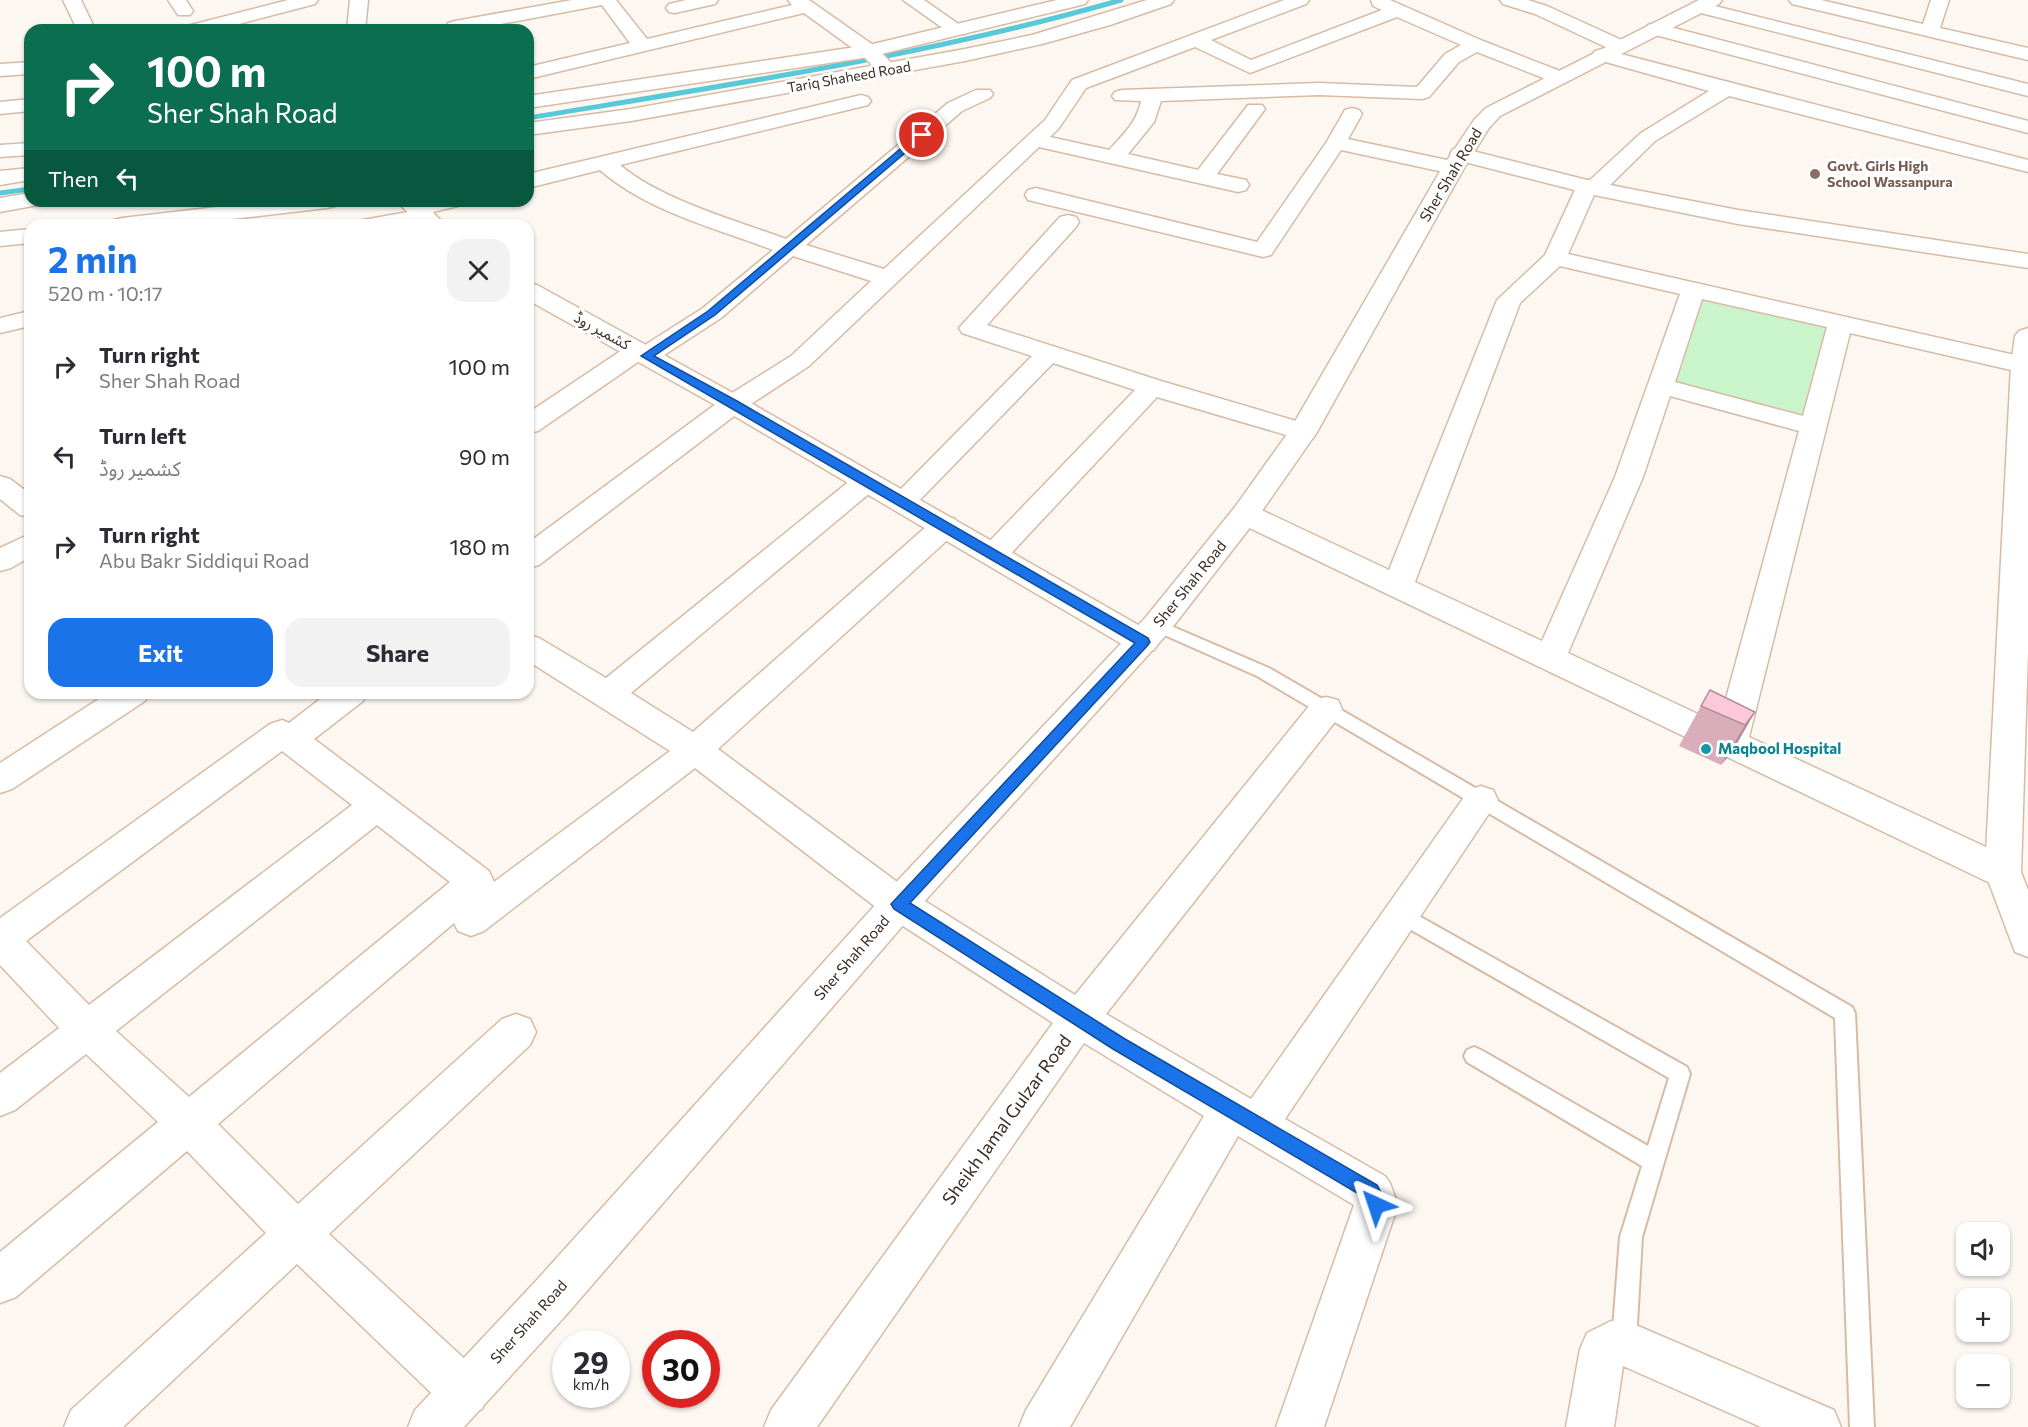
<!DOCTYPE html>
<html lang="en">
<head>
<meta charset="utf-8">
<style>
	:root { --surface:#fff; --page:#f2f2f3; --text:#2b2b33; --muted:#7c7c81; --accent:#1a73e8 }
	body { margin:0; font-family:Commissioner,"Noto Sans Arabic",sans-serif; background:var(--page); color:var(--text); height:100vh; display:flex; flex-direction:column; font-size:22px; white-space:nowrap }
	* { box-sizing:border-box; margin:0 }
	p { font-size:20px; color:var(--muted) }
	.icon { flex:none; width:33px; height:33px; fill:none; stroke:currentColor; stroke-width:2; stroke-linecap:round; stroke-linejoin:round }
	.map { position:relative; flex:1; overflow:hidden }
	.panel { position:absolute; left:24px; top:219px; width:510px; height:480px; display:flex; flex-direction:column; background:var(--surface); border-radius:18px; box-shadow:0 2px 4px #0004 }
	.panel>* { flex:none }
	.top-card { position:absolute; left:24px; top:24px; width:510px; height:183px; border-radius:18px; box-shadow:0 2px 4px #0004; background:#0b6e4f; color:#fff; overflow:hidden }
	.fabs { position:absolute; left:1956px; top:1222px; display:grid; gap:12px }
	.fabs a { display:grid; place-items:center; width:54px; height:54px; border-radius:12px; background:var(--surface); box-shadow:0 2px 4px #0004; font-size:30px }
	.speed { position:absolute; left:552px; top:1330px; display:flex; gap:12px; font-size:30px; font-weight:700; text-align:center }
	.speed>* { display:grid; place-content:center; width:78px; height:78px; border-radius:50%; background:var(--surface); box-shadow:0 2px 4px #0004; line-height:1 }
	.speed small { font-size:15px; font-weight:400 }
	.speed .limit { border:9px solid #d22; background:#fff; color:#111 }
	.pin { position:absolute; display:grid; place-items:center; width:51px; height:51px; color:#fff; margin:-26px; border:3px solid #fff; border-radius:50%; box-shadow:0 2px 6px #0007 }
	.me { position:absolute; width:66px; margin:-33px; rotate:318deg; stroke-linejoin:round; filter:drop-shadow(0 0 4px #0008) }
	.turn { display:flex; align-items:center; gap:21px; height:126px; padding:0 24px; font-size:27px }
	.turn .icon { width:78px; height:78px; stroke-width:2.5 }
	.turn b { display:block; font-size:42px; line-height:51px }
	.then { display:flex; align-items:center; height:57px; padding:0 24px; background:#0003; gap:12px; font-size:22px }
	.round { display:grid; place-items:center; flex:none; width:63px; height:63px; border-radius:18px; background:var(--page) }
	.summary { display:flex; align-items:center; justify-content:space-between; height:102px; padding:0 24px }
	h1 { font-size:36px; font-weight:700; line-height:45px; color:var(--accent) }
	.action { display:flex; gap:12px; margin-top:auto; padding:12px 24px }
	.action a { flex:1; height:69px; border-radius:18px; background:var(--accent); color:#fff; font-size:24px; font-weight:700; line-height:69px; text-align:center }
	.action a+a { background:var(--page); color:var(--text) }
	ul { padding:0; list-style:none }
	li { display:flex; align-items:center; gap:18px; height:90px; padding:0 24px }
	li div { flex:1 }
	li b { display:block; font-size:22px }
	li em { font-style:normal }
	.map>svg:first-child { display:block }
	.green { fill:#caf5ca }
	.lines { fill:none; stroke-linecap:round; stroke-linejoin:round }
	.stream { stroke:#57c9d8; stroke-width:5 }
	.service-casing { stroke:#d7bba4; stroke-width:4 }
	.minor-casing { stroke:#d7bba4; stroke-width:3 }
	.tertiary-casing { stroke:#d7bba4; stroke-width:3 }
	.secondary-casing { stroke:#d7bba4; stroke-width:3 }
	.service { fill:#fff; fill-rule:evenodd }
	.minor { fill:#fff; fill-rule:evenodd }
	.tertiary { fill:#fff; fill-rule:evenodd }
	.secondary { fill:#fff; fill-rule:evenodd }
	.wall { fill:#daadbb }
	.shaded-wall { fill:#b18d99 }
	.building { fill:#fdc9da; stroke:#b18d99; stroke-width:1.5 }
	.route { fill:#1a73e8; stroke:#114b97; stroke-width:1.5 }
	.education-dot { fill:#8d6e63; stroke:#fff; stroke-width:2 }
	.culture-dot { fill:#0f9aa8; stroke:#fff; stroke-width:2 }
	.labels { text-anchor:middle; stroke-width:6; stroke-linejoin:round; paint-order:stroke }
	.far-street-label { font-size:14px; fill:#382d24; stroke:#fff }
	.far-education-label { font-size:14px; font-weight:bold; fill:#785e54; stroke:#fff; text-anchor:start }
	.street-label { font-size:15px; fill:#382d24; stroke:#fff }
	.culture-label { font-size:15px; font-weight:bold; fill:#0d838f; stroke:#fff; text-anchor:start }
	.near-street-label { font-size:18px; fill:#382d24; stroke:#fff }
</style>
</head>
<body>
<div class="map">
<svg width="2028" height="1427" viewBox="0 0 2028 1427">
	<rect width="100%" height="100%" fill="#fdf7f2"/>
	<path class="green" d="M1693 291 1840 324 1813 427 1661 386Z"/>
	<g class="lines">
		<path class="stream" d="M528 118C727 85 926 56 1121 0
			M0 193 30 189"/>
		<g class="service-casing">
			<path id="service" d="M1157 620 1269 668 1852 1007 1855 1013 1874 1427H1850L1835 1018 1257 676 1151 629 1149 625 1151 621Z
				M1401 906 1687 1067 1690 1074 1642 1237 1636 1342 1632 1350 1624 1354 1616 1350 1612 1342 1620 1237 1642 1166 1467 1062 1464 1056 1467 1050 1474 1047 1481 1050 1648 1146 1669 1078 1394 920 1392 914 1394 908Z"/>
		</g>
		<g class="minor-casing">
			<path id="minor" d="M63 0H81L94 27 93 30H75L76 27Z
				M168 0H186L193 11 190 15H178Z
				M288 0H318L315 4 216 30H185L187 26Z
				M350 0H368L365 30H347Z
				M572 0H616L647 39 792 5 788 0H809L876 47 898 70 895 74H881L862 55 804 13 528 79V67L630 43 602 5 469 30H448L446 27 448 23 455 21Z
				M686 0H718L715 4 675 13 669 12 666 8 669 4Z
				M903 0H924L967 30 965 34H951Z
				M1284 0H1309L1306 4 1211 40 1251 60 1382 10 1373 6 1371 0H1390L1483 41 1565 73 1568 77 1565 81H1551L1477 52 1459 62 1429 97 1422 99 1319 95 1161 101 1154 122 1128 154 1198 170 1248 105H1262L1265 109 1217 174 1246 180 1249 185 1246 190 1238 192 1039 147 809 366 742 410 539 565 528 568V543L724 398 791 356 871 281 793 256 721 318 655 361 646 364 638 362 538 431 528 433V413L628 346 637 343 645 345 703 308 773 250C715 228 647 211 600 170L528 188V174L861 95 868 97 871 101 868 105 620 165C661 200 735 220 786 239L948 103 976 90H990L993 94 990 98 962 111 806 245 884 269 1045 120 1072 80ZM1397 17 1461 45 1445 54 1417 87 1319 83 1122 90 1115 92 1112 96 1115 100 1141 101C1137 122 1123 135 1109 150L1050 137 1059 128 1086 88 1195 47 1250 73Z
				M1500 0H1528L1547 6 1626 42 1628 46 1626 50H1612L1535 14 1503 4Z
				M1789 0H1821L1923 24 1931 0H1949L1940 28 2028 48V60L1792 4Z
				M1699 2 2028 84V96L1693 11 1690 7 1693 3Z
				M1655 23 2028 121V133L1648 33 1646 29 1648 25Z
				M1602 49 2028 160V172L1729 96 1655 141 1602 193 1594 195 1568 254 2028 358V372L2024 373 1850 333 1749 737 2016 861 2021 872 2016 883 2003 887 1990 883 1235 521 1231 514 1235 507 1245 505 1255 507 1389 570 1497 300 1545 255 1579 181 1590 180 1641 133 1709 91 1595 59 1592 55 1595 51ZM1560 266 1680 294 1615 477 1542 641 1415 582 1520 303ZM1702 299 1827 327 1803 416 1675 382ZM1670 396 1799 431 1719 724 1568 653 1643 477Z
				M30 62V74L0 76V64Z
				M30 99V111L0 114V102Z
				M1352 108 1359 110 1362 114 1348 139 1461 163 1464 168 1461 173 1453 174 1341 150 1271 255 1263 257 1028 200 1025 195 1028 190 1036 188 1257 242 1326 143 1345 110Z
				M30 143V155L0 157V145Z
				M270 201H338L335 206 327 208 180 225H111L114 220 122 218Z
				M422 201H461L458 206 433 212 436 216 433 221 425 223 360 225 363 220 408 212 406 209 409 204Z
				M1068 215 1076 217 1079 222 1076 227 987 325 1161 381 1313 426 1317 432 1313 438 1303 440 1157 397 1003 562 993 565 983 562 978 555 983 548 1135 390 1053 363 912 508 902 511 892 508 888 502 1032 356 962 333 959 328 1060 217Z
				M30 229V243L0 246V232Z
				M30 311V326L0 333V318Z
				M867 472 877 475 881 481 877 487 631 693 693 732 935 519 945 516 955 519 960 526 955 533 718 749 912 893 1075 995 1314 700 1326 697 1338 700 1342 709 1338 718 1106 1014 1251 1099 1469 790 1481 786 1493 790 1498 800 1285 1119 1385 1176 1390 1183 1398 1205 1324 1427H1276L1354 1205 1238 1136 1070 1427H1019L1026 1410 1204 1116 1084 1043 817 1427H764L771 1410 1053 1023 886 915 695 768 484 931 471 936 458 931 454 923 218 1124 298 1204 502 1019 516 1014 530 1019 536 1032 530 1045 329 1234 482 1375 489 1392 482 1409 465 1416 448 1409 297 1264 123 1427H64L71 1410 266 1233 187 1151 16 1297 0 1303V1252L158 1122 86 1054 15 1110 0 1116V1073L59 1028 0 965V918L270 724 282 720 289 723 328 693H367L363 701 314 739 489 871 494 882 670 751 528 661V635L539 638 606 678 857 475ZM282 751 352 805 89 1005 26 941ZM377 825 450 882 189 1097 116 1031Z
				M0 476 10 479 30 494V517L20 515 0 499Z
				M30 534V557L11 568 0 571V548Z
				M108 693H149L145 701 12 789 0 793V763Z
				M1624 1320 1834 1410 1841 1427H1761L1623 1366 1614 1427H1566L1580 1349 1587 1333 1611 1321Z"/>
		</g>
		<g class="tertiary-casing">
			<path id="tertiary" d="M1461 148 1595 182 1738 210 2028 254V268L1738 224 1594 195 1453 159 1450 154 1453 149Z
				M396 201H420L446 225H421Z
				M528 283 537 285 742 398 1154 634 1159 642 1154 650 1143 653 1132 650 724 410 528 300Z
				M2028 328V651L2021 872 2028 890V957L2015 952 1985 872 2011 365 2015 336 2019 331Z"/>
		</g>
		<g class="secondary-casing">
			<path id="secondary" d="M1057 0H1088L1085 4 869 57 528 108V96L869 45Z
				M1147 0H1174L1171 4 1110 25 1042 44 965 61 631 121 528 135V123L631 109 965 49 1032 35Z
				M1699 0H1722L1719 4 1500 116 1489 128 1464 168 1317 432 1255 521 1168 633 912 915 567 1314 464 1427H408L415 1410 535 1282 886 893 1146 617 1235 507 1290 430 1442 168 1474 120 1486 108Z
				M30 168V180L0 185V171Z
				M30 193V201H40L38 205 0 212V198Z"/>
		</g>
		<use href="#service" class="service"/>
		<use href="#minor" class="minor"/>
		<use href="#tertiary" class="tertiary"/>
		<use href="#secondary" class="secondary"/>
	</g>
	<path class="wall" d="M1701 706 1755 712 1732 752 1721 765 1679 746Z"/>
	<path class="shaded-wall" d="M1755 712 1732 752 1721 765 1745 725Z"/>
	<path class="building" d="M1710 690 1755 712 1745 725 1701 706Z"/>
	<path class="route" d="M919 133 926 135 715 315 654 356 737 401 1148 638 1150 642 1148 645 910 903 1125 1039 1377 1185 1384 1198 1382 1211 1376 1213 1370 1211 1364 1197 1113 1049 894 909 891 904 1135 643 641 356 708 311Z"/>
	<circle class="education-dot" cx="1815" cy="174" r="6"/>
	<circle class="culture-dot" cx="1706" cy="749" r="6"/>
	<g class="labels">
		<g class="far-street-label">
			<text transform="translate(849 77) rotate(-10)" y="5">Tariq Shaheed Road</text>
		</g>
		<g class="far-education-label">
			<text x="1827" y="171">Govt. Girls High<tspan x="1827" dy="16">School Wassanpura</tspan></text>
		</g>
		<g class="street-label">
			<text transform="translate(1451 175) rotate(-59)" y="5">Sher Shah Road</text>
			<text transform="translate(602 331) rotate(29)" y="5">کشمیر روڈ</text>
			<text transform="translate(1190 584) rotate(-51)" y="5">Sher Shah Road</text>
			<text transform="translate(852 958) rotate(-49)" y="5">Sher Shah Road</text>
			<text transform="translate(529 1322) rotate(-48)" y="5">Sher Shah Road</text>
		</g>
		<g class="culture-label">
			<text x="1718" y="754">Maqbool Hospital</text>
		</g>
		<g class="near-street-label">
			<text transform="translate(1007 1120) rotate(-54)" y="6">Sheikh Jamal Gulzar Road</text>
		</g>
	</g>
</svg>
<div class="fabs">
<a><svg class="icon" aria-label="sound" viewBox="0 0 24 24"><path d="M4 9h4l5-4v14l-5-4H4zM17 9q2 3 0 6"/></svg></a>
<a>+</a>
<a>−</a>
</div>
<div class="speed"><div>29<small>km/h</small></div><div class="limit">30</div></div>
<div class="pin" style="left:922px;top:135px;background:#d93025"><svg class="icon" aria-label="arrive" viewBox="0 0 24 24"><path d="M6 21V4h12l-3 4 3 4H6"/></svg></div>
<svg class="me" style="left:1376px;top:1205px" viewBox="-20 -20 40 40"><path d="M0-17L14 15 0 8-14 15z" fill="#1a73e8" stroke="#fff" stroke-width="4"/></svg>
<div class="top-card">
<div class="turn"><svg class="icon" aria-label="right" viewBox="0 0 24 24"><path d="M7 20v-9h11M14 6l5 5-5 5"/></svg><div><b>100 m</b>Sher Shah Road</div></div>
<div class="then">Then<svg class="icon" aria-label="left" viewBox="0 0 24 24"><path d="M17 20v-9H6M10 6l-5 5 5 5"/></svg></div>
</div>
<section class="panel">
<div class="summary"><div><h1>2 min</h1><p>520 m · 10:17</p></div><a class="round"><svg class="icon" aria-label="close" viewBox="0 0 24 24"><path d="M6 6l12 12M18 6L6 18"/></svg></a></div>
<ul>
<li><svg class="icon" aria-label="right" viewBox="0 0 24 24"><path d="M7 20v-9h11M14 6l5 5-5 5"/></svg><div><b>Turn right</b><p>Sher Shah Road</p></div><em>100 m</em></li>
<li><svg class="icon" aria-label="left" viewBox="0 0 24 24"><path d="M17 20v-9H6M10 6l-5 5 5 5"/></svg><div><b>Turn left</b><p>کشمیر روڈ</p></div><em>90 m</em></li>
<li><svg class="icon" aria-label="right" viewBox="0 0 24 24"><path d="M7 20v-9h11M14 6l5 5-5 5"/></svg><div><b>Turn right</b><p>Abu Bakr Siddiqui Road</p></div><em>180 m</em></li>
</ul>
<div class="action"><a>Exit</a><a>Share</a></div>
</section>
</div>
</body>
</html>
